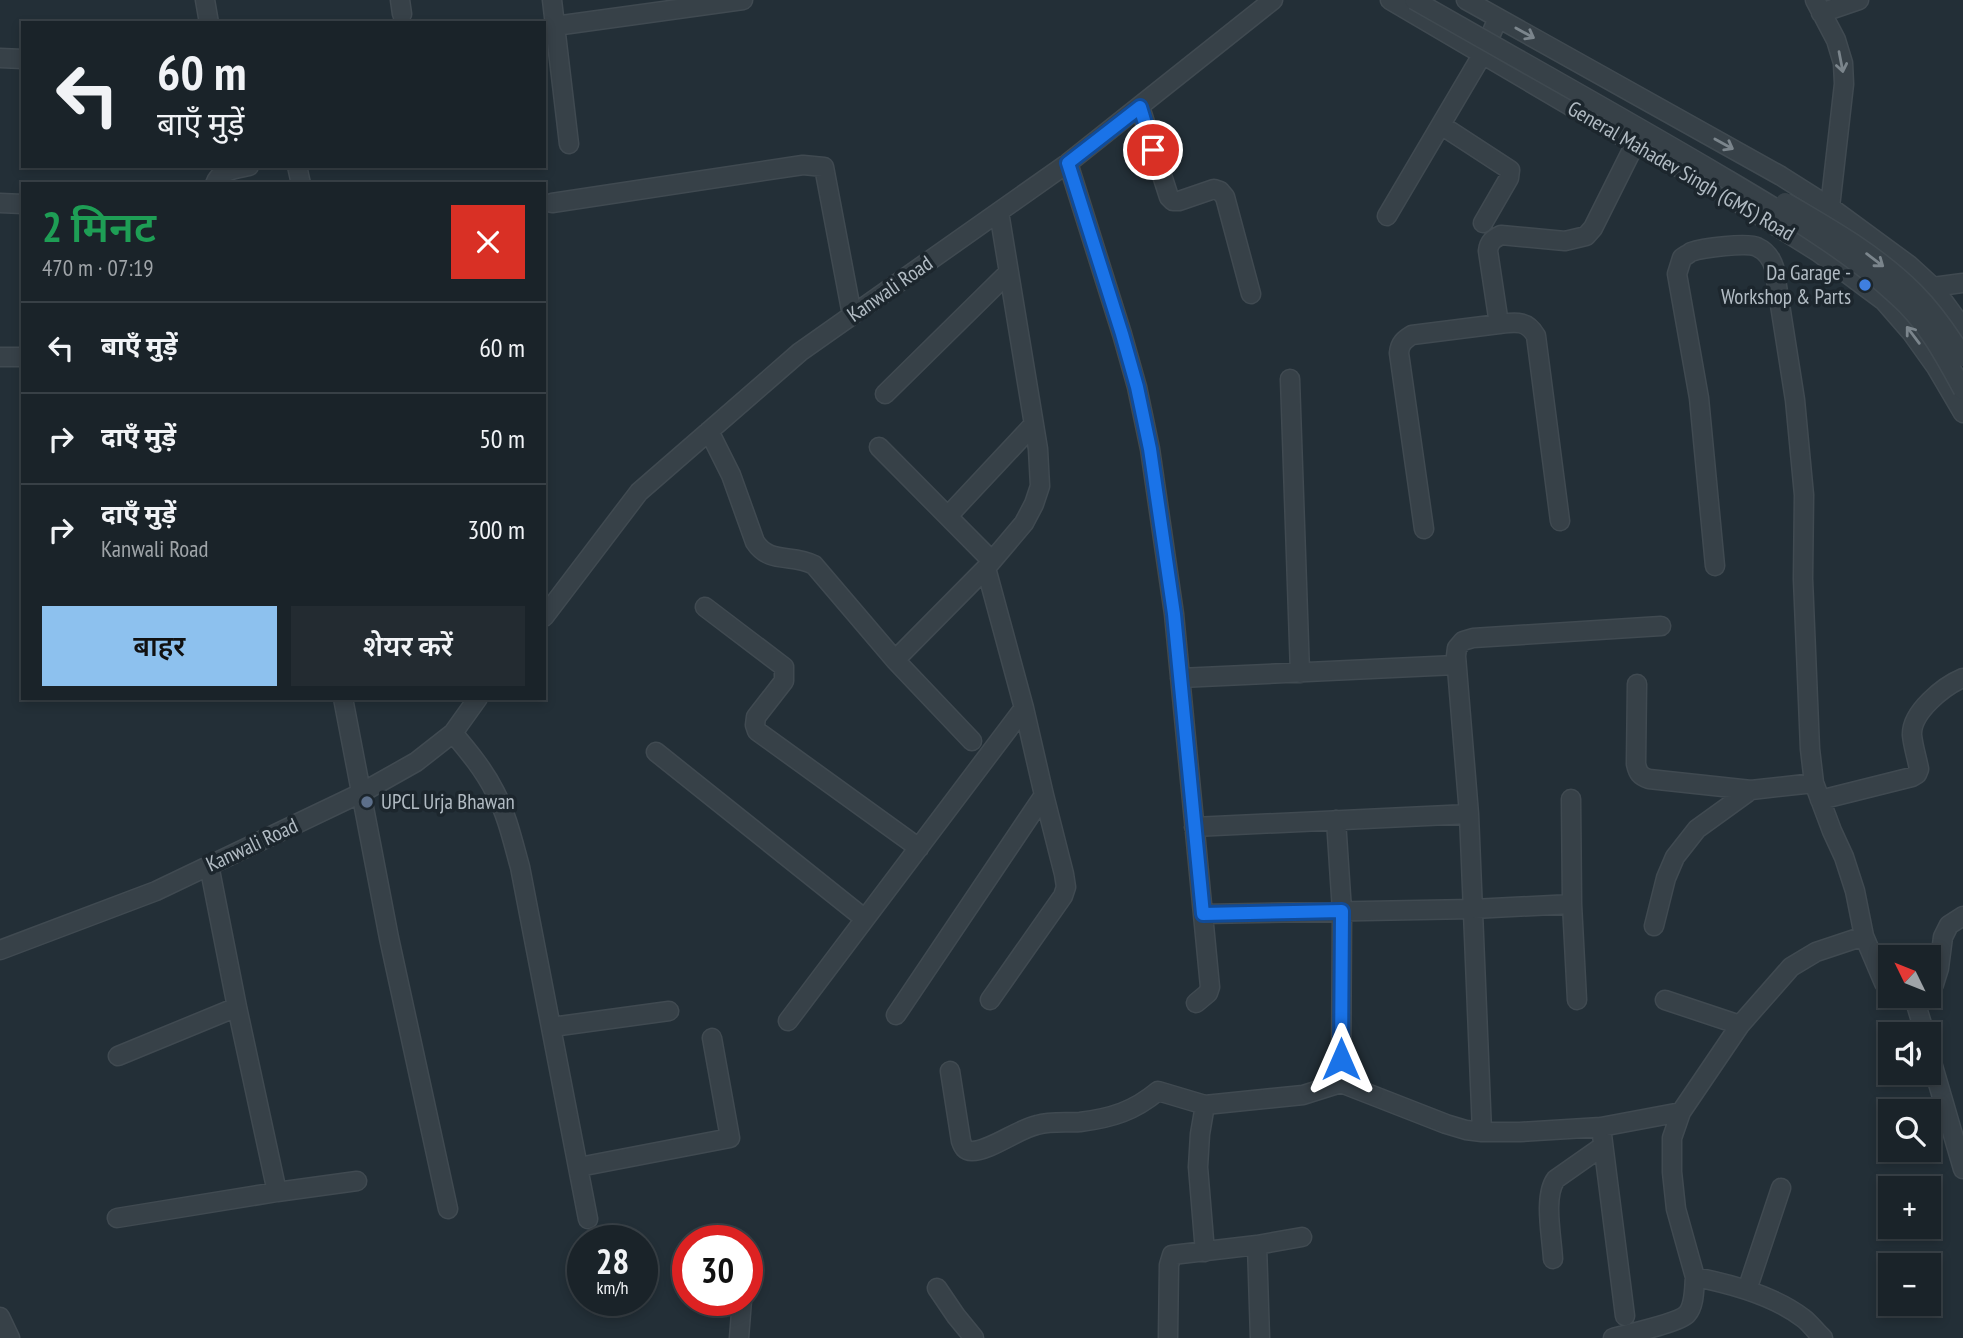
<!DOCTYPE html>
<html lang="hi">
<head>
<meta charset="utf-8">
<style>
	:root { --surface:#1a2329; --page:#232b31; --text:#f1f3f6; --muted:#9fa4a8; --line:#384046; --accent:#8dc1ee }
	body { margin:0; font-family:"PT Sans Narrow","Noto Sans Devanagari",sans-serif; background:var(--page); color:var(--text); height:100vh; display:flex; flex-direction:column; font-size:26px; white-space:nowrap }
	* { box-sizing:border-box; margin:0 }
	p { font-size:23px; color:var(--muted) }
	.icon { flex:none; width:38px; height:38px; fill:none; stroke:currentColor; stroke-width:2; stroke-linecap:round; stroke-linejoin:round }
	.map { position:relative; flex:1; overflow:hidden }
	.drawer { position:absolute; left:21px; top:182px; width:525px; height:518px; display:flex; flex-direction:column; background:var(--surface); border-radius:0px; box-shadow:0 4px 10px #0003,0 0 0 2px var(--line) }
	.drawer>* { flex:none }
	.guide { position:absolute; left:21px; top:21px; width:525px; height:147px; border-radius:0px; box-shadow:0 4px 10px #0003,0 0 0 2px var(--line); background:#1a2329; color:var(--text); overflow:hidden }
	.needle { width:46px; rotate:313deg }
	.controls { position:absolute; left:1878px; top:945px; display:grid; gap:14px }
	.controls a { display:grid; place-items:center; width:63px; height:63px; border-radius:0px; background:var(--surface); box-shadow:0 4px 10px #0003,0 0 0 2px var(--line); font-size:35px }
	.speed { position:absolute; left:567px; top:1225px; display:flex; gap:14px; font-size:35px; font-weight:700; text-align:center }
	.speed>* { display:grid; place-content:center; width:91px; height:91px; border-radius:50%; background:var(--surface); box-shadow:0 4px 10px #0003,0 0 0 2px var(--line); line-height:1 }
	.speed small { font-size:18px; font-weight:400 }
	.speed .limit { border:10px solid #d22; background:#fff; color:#111 }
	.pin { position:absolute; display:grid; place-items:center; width:60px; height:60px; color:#fff; margin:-30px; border:4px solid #fff; border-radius:50%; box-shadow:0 2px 7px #0007 }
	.me { position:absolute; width:77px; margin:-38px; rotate:0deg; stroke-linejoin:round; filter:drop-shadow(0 0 5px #0008) }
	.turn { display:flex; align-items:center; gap:24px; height:147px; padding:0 21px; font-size:32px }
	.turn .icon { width:91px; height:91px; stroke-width:2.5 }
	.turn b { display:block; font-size:49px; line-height:60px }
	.round { display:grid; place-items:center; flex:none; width:74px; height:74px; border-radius:0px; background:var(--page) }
	.summary { display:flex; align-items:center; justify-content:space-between; height:119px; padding:0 21px }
	h1 { font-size:42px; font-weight:600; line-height:52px; color:#1e9e55 }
	.cta { display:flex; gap:14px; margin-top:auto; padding:14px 21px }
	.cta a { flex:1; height:80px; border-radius:0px; background:var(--accent); color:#111; font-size:28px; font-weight:600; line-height:80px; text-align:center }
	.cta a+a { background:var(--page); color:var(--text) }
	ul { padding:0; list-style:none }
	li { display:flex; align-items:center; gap:21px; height:91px; padding:0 21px; border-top:2px solid var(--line) }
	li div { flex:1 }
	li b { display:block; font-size:26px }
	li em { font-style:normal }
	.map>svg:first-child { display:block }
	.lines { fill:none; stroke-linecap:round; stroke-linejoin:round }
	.minor-casing { stroke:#404a51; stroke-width:21 }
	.minor { stroke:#374148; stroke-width:18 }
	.minor-bridge-casing { stroke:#404a51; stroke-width:21; stroke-linecap:butt }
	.minor-bridge { stroke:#374148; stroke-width:18 }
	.oneway { stroke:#7b858c }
	.route-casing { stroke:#114b97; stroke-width:18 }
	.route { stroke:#1a73e8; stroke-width:12 }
	.shop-dot { fill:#3f7fe0; stroke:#1c262d; stroke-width:2.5 }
	.service-dot { fill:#5c6f8a; stroke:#1c262d; stroke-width:2.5 }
	.labels { text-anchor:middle; stroke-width:7; stroke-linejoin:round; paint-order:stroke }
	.street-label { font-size:21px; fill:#b2bcc4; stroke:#1c262d }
	.poi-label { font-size:21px; fill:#b2bcc4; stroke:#1c262d; text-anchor:end }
</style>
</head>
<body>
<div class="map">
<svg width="1963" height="1338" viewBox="0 0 1963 1338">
	<rect width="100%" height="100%" fill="#232f37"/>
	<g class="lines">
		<g class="minor-casing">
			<path id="minor" d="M205 0 209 23
				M400 0 402 14
				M552 0 569 144
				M1390 0 1635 144 1697 177 1818 252 1884 301 1911 332 1936 367 1963 413
				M1466 0 1781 176 1830 207 1909 265 1933 287 1963 328
				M1815 0 1836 40 1843 63 1844 84 1830 207
				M1821 13 1859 0
				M555 26 743 0
				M0 58 23 59
				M1140 107 1169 197 1173 201H1179L1214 189 1220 191 1225 197 1251 294
				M1441 125 1510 170 1509 178 1483 223
				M1068 163 1122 334 1137 387 1150 449 1174 614 1210 987 1208 993 1196 1003
				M297 166 301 184
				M215 184C220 170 235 169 249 166
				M0 203 23 204
				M552 203 803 165 824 167 852 315
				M1387 216 1482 55 1498 18
				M1933 287 1963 283
				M1499 324C1516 322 1527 320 1536 336L1560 521
				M0 357H23
				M1290 379 1300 673
				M885 394 1009 272
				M709 431 731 475 755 542C770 565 792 553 814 565L895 660
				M879 447 992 561
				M948 516 1034 424
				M1424 529 1399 353C1400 343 1404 340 1412 335L1499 324 1488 251C1489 242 1493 239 1501 235L1565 241 1586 236 1593 228 1635 144
				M1715 566 1699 398 1677 274 1682 258C1683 257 1690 253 1691 252 1702 248 1748 242 1757 247 1766 251 1771 258 1774 267L1795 400 1804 495 1803 579 1810 749 1814 783 1832 831 1844 857 1855 891 1864 936 1816 952 1791 967 1740 1025 1681 1112 1672 1138V1172L1676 1209 1695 1277C1731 1284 1773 1295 1803 1318 1810 1323 1816 1332 1823 1338
				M705 607 784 667V681L756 717 755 725 757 731 919 848
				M544 617 639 492 800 352 1068 163 1273 0
				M1180 678 1456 665
				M1637 684 1636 764C1638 773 1640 776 1649 779L1751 790
				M343 698 389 938 448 1209
				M453 733C469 752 484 770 495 792 507 815 513 842 520 867L588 1219
				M972 741 895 660 986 568 1024 523 1034 504 1040 486 1038 449 999 212
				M656 752 865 919
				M1571 799 1572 904
				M1820 800 1912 777 1917 774 1919 769C1917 758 1913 746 1912 735 1911 712 1944 686 1963 678
				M1336 820 1342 911 1341 1083
				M1194 827 1469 814
				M1203 914 1473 909 1572 904 1577 1000
				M1654 926 1666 878 1675 857 1697 829 1751 790 1814 783
				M1864 936 1884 983 1890 989
				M0 950 156 891 361 793 416 762 453 733 478 698
				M1928 993 1934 984 1939 968 1943 937 1949 925 1963 916
				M990 1000 1063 896 1066 887 1064 874 1044 795
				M1665 1000 1740 1025
				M1915 1001 1925 1034
				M896 1015 1044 795 1024 708 986 568
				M788 1021 1024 708
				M552 1027 669 1011
				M1928 1049 1963 1169
				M118 1056 237 1007
				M950 1071 961 1141C963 1147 965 1151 972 1151 990 1151 1018 1129 1037 1125 1051 1121 1065 1123 1080 1122 1112 1118 1134 1111 1158 1091L1205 1105
				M1601 1127 1625 1316
				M1482 1132 1469 814 1456 656 1457 648 1463 641 1473 638 1661 626
				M579 1167 730 1138 712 1038
				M277 1192 357 1181
				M117 1218 277 1192 237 1007 209 865
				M1257 1245 1260 1338
				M1205 1252 1198 1167 1200 1134 1205 1105 1303 1095 1341 1083 1446 1124 1466 1130 1482 1132H1520L1601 1127 1681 1112
				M1553 1259C1552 1238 1543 1196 1556 1179L1603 1146
				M937 1288 956 1316 974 1338
				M1747 1290 1781 1188
				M0 1317 10 1338
				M739 1338 742 1300
				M1168 1338 1169 1265 1172 1255 1257 1245 1302 1237
				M1613 1338C1627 1334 1679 1323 1687 1314 1695 1305 1694 1288 1695 1277"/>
		</g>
		<use href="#minor" class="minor"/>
		<g class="minor-bridge-casing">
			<path id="minor-bridge" d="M1414 0C1512 56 1611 111 1708 168 1770 205 1843 246 1896 295 1926 321 1944 355 1963 390
				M1785 202C1830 228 1877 255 1914 292 1933 311 1949 334 1963 357"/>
		</g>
		<use href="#minor-bridge" class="minor-bridge"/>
	</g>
	<defs><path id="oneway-shaft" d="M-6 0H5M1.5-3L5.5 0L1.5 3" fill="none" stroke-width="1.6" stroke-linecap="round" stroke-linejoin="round" transform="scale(1.75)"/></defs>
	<g class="oneway">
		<use href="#oneway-shaft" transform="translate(1525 33) rotate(29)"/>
		<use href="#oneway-shaft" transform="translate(1841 62) rotate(79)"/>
		<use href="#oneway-shaft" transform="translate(1724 144) rotate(29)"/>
		<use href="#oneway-shaft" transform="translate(1875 260) rotate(37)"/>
		<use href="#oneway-shaft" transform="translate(1913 335) rotate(-127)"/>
	</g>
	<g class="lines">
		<g class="route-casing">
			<path id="route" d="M1153 150 1140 107 1068 163 1122 334 1137 387 1150 449 1174 614 1203 914 1342 911 1341 1059"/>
		</g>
		<use href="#route" class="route"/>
	</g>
	<circle class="shop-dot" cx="1865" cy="285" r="7"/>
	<circle class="service-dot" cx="367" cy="802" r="7"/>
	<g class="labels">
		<g class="street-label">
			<text transform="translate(1681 171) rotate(30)" y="7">General Mahadev Singh (GMS) Road</text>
			<text transform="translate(890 289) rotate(-35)" y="7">Kanwali Road</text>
			<text transform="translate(252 845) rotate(-25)" y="7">Kanwali Road</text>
		</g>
		<g class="poi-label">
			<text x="1851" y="280">Da Garage -<tspan x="1851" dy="24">Workshop &amp; Parts</tspan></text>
			<text x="381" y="809" text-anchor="start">UPCL Urja Bhawan</text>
		</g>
	</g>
</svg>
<div class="controls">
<a><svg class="needle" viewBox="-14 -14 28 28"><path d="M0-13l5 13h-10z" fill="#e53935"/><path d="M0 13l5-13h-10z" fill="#9fa4a8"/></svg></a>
<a><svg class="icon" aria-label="sound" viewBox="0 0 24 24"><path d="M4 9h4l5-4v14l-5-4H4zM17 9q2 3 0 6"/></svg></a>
<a><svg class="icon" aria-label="search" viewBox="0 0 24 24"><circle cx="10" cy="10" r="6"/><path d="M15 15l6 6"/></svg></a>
<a>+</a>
<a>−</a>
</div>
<div class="speed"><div>28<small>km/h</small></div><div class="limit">30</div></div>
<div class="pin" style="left:1153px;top:150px;background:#d93025"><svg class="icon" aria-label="arrive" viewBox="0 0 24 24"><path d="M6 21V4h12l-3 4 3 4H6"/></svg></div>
<svg class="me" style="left:1341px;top:1059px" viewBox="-20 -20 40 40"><path d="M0-17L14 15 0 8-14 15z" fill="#1a73e8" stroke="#fff" stroke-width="4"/></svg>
<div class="guide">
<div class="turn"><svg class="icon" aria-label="left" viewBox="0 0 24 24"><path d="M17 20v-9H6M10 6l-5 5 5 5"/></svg><div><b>60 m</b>बाएँ मुड़ें</div></div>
</div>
<section class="drawer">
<div class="summary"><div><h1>2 मिनट</h1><p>470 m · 07:19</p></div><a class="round" style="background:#d93025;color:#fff"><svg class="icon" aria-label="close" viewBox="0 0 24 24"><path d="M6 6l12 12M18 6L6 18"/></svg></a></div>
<ul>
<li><svg class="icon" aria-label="left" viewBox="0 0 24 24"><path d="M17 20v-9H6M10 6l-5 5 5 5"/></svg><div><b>बाएँ मुड़ें</b></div><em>60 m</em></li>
<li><svg class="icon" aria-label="right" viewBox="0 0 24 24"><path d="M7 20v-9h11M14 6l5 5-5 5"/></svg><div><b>दाएँ मुड़ें</b></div><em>50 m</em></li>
<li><svg class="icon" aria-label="right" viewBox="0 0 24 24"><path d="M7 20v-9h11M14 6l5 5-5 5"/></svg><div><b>दाएँ मुड़ें</b><p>Kanwali Road</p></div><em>300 m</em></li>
</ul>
<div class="cta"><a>बाहर</a><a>शेयर करें</a></div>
</section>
</div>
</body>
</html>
